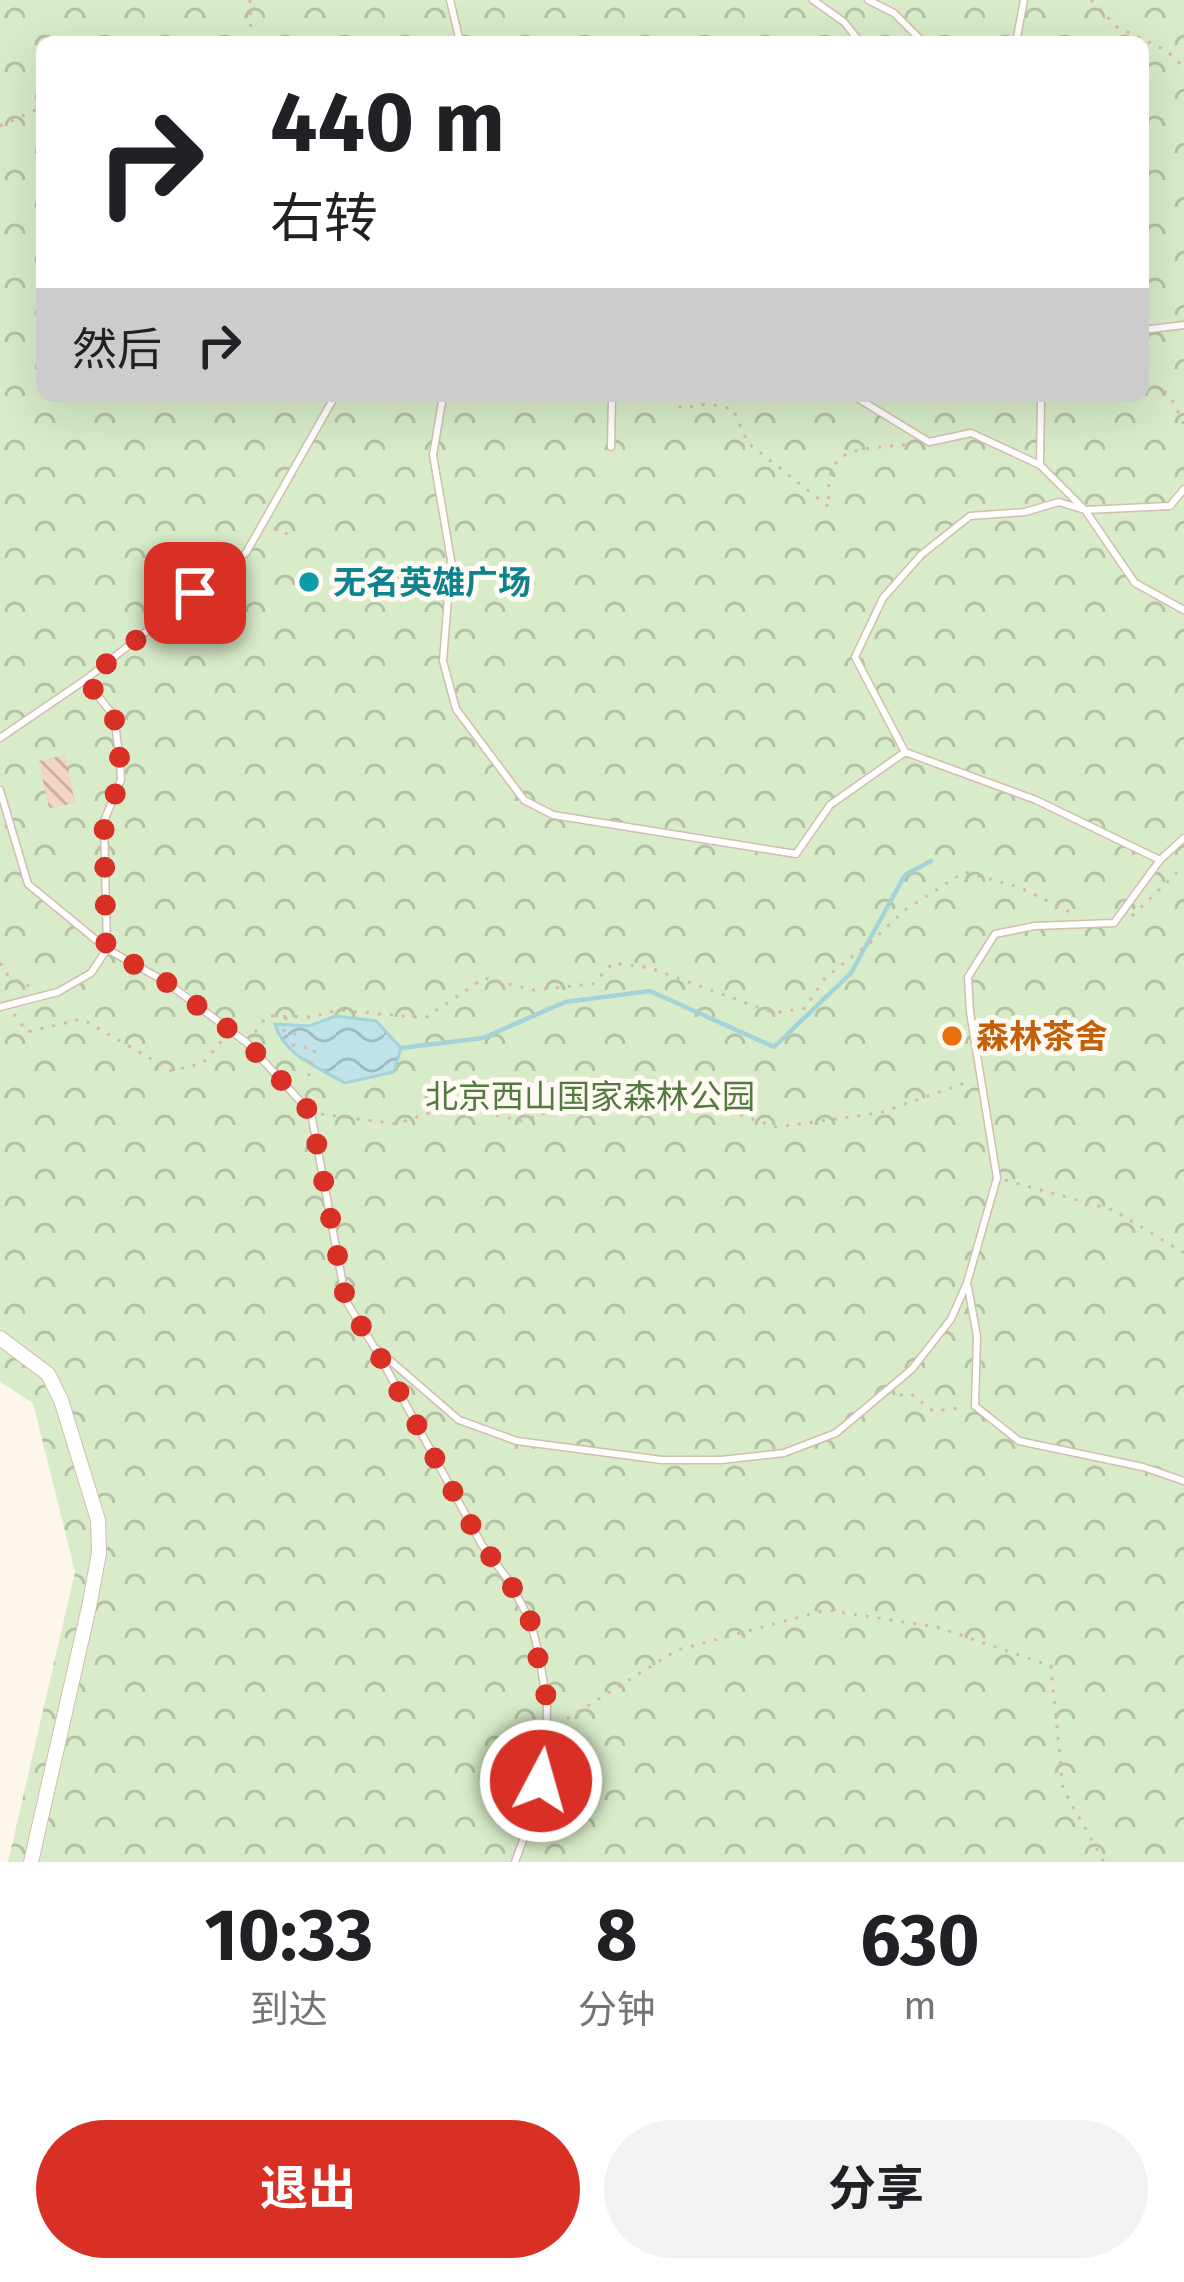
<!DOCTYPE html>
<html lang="zh">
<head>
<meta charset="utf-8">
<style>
	:root { --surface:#fff; --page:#f2f2f2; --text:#202124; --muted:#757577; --accent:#d93025 }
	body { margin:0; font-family:"Fira Sans","Noto Sans SC",sans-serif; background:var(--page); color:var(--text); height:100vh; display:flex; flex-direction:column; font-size:45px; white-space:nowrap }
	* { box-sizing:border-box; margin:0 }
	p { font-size:39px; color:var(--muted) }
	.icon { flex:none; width:66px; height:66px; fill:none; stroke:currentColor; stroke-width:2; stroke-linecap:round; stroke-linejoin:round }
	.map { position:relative; height:1862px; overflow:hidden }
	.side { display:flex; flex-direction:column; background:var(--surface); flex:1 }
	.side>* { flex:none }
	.top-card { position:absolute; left:36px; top:36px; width:1113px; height:366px; border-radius:18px; box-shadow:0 12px 48px #0002; background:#fff; color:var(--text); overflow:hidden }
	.pin { position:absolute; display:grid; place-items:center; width:102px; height:102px; color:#fff; margin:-51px; border-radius:24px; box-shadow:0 6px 18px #0006 }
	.me { position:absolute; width:132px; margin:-66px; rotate:6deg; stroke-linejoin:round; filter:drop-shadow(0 0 9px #0008) }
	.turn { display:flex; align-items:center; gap:42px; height:252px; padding:0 36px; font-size:54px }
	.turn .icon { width:156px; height:156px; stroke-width:2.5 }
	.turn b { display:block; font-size:84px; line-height:102px }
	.then { display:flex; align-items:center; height:114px; padding:0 36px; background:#0003; gap:24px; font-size:45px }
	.eta { display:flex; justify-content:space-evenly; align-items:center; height:204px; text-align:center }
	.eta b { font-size:72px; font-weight:700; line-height:84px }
	.cta { display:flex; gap:24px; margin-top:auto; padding:24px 36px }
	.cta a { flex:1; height:138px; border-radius:72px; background:var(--accent); color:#fff; font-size:48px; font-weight:700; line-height:138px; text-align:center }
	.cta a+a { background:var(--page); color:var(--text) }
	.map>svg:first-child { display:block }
	.park { fill:url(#park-crowns); fill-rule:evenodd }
	.water { fill:url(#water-waves); stroke:#a5d3da; stroke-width:3 }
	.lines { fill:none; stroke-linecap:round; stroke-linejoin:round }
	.stream { stroke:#a5d3da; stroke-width:4.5 }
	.building { fill:url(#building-back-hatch) }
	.lane-casing { stroke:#d1beb0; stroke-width:9 }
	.street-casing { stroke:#d1beb0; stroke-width:16 }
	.path { stroke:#d9b8a5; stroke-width:3; stroke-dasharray:3 9; stroke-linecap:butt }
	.lane { stroke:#fff; stroke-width:6 }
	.street { stroke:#fff; stroke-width:14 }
	.route { stroke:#d93025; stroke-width:21; stroke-dasharray:0 37.8 }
	.culture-dot { fill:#0f9aa8; stroke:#fffaf3; stroke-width:4.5 }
	.food-dot { fill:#e8710a; stroke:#fffaf3; stroke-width:4.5 }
	.labels { text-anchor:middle; stroke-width:10; stroke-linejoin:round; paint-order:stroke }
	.culture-label { font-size:33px; font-weight:bold; fill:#0d838f; stroke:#fffaf3; text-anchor:start }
	.food-label { font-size:33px; font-weight:bold; fill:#c56008; stroke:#fffaf3; text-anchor:start }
	.park-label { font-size:33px; fill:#537a41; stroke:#fffaf3 }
</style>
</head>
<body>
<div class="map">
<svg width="1184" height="1862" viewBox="0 0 1184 1862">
	<defs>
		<pattern id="park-crowns" width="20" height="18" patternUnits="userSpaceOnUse" patternTransform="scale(3)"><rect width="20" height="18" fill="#d8ecc9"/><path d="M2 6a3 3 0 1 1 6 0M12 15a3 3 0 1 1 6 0" fill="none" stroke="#b4c2a5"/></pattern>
		<pattern id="water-waves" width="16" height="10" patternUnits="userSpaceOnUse" patternTransform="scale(3)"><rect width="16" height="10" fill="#bfe3e8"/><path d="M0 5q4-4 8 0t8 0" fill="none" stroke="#a0bbbe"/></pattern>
		<pattern id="building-back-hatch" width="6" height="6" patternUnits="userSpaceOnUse" patternTransform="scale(3)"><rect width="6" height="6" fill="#f3d5c3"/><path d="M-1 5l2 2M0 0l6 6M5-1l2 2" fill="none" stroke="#cab0a1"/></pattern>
	</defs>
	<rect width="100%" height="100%" fill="#fdf6ec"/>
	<path class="park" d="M0 0H1184V1862H8L75 1572 33 1403 0 1382ZM42 42H1143V396H42Z"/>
	<path class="water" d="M335 1016 376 1021 401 1048 394 1072 345 1083C318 1067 284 1056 275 1024L310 1026Z"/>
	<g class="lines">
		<path class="stream" d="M401 1048 483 1038 565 1002 650 991 774 1047 851 973 905 875 931 861"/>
	</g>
	<path class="building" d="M65 755 75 803 49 808 39 761Z"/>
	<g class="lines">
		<g class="lane-casing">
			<path id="lane" d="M450 0 460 42
				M813 0 844 22 860 42
				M868 0 894 13 923 42
				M1016 42 1024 0
				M1143 330 1184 325
				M443 396 433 455 451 560 443 661 456 709 524 800 553 815 796 854 830 805 905 752 855 657 883 598 921 555 970 516 1025 512 1059 502 1085 510 1170 506 1184 489
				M854 396 929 442 971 433 1040 465 1085 510 1135 583 1184 610
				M611 447 612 396
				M1040 464 1041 396
				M85 680 246 553 335 396
				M0 738 85 680 114 716 120 761 121 780 104 821 107 949 166 982 247 1043 311 1113 346 1301 379 1355 482 1545 509 1581 530 1620 539 1654 547 1705 546 1756 535 1807 515 1862
				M905 752 1036 800 1160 860 1184 838
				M0 790 28 884 107 949 91 973 58 992 0 1007
				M968 1287 977 1336 975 1406 1019 1441 1143 1467 1184 1481
				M378 1350 459 1420 517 1441 662 1460H721L784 1453 836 1433 912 1369 951 1319 967 1283 997 1178 970 1012 968 977 995 934 1035 926 1114 923 1160 860"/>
		</g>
		<g class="street-casing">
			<path id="street" d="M0 1338 48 1374 61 1400 98 1520 99 1553 89 1607 31 1862"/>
		</g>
		<path class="path" d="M250 0 251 42
			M1091 0 1117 27 1167 51 1184 68
			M0 126 42 107
			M1143 380 1170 395 1184 425
			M672 396 681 408 709 404 733 409 748 443 829 507C824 441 858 451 910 444
			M274 528 294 537
			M1132 916 1184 866
			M0 963 9 977 29 986
			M14 1014 27 1032 82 1019 172 1071 203 1063 225 1037
			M286 1017 284 1031 295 1034 293 1045 315 1049 307 1083
			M255 1032 267 1016 311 1017 338 1010 425 1018 484 978 534 990 593 984 613 963 650 968 774 1013 805 1008 825 978 871 942 905 910 964 872 1019 887 1074 914
			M321 1114 396 1124 453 1105 522 1121 605 1093 696 1100 776 1127 879 1113 968 1082
			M1005 1180 1113 1210 1184 1253
			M900 1395 910 1393 933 1411 961 1408
			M557 1725 677 1650 826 1610 937 1627 1051 1666 1063 1789 1104 1862"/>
		<use href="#lane" class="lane"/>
		<use href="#street" class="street"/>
	</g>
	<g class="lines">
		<path class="route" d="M195 593 86 680 114 716 120 761 121 780 104 821 106 949 166 982 247 1043 311 1113 346 1301 379 1355 482 1545 509 1581 530 1620 548 1705 546 1756 541 1781"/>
	</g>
	<circle class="culture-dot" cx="309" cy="582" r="12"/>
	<circle class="food-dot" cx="952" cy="1036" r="12"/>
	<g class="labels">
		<g class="culture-label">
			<text x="333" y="594">无名英雄广场</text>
		</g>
		<g class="food-label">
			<text x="976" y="1048">森林茶舍</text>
		</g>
		<g class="park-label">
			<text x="590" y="1108">北京西山国家森林公园</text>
		</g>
	</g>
</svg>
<div class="pin" style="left:195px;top:593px;background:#d93025"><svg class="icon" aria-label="arrive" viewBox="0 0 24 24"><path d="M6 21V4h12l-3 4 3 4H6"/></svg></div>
<svg class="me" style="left:541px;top:1781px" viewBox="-20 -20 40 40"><circle r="17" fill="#d93025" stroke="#fff" stroke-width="3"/><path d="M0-11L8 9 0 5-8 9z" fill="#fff"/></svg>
<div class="top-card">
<div class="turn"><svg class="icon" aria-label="right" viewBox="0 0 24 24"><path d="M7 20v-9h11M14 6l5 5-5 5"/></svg><div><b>440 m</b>右转</div></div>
<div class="then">然后<svg class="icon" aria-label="right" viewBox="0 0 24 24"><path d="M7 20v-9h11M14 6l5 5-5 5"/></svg></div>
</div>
</div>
<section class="side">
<div class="eta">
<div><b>10:33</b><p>到达</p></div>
<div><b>8</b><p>分钟</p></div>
<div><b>630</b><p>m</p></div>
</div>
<div class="cta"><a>退出</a><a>分享</a></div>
</section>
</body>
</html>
